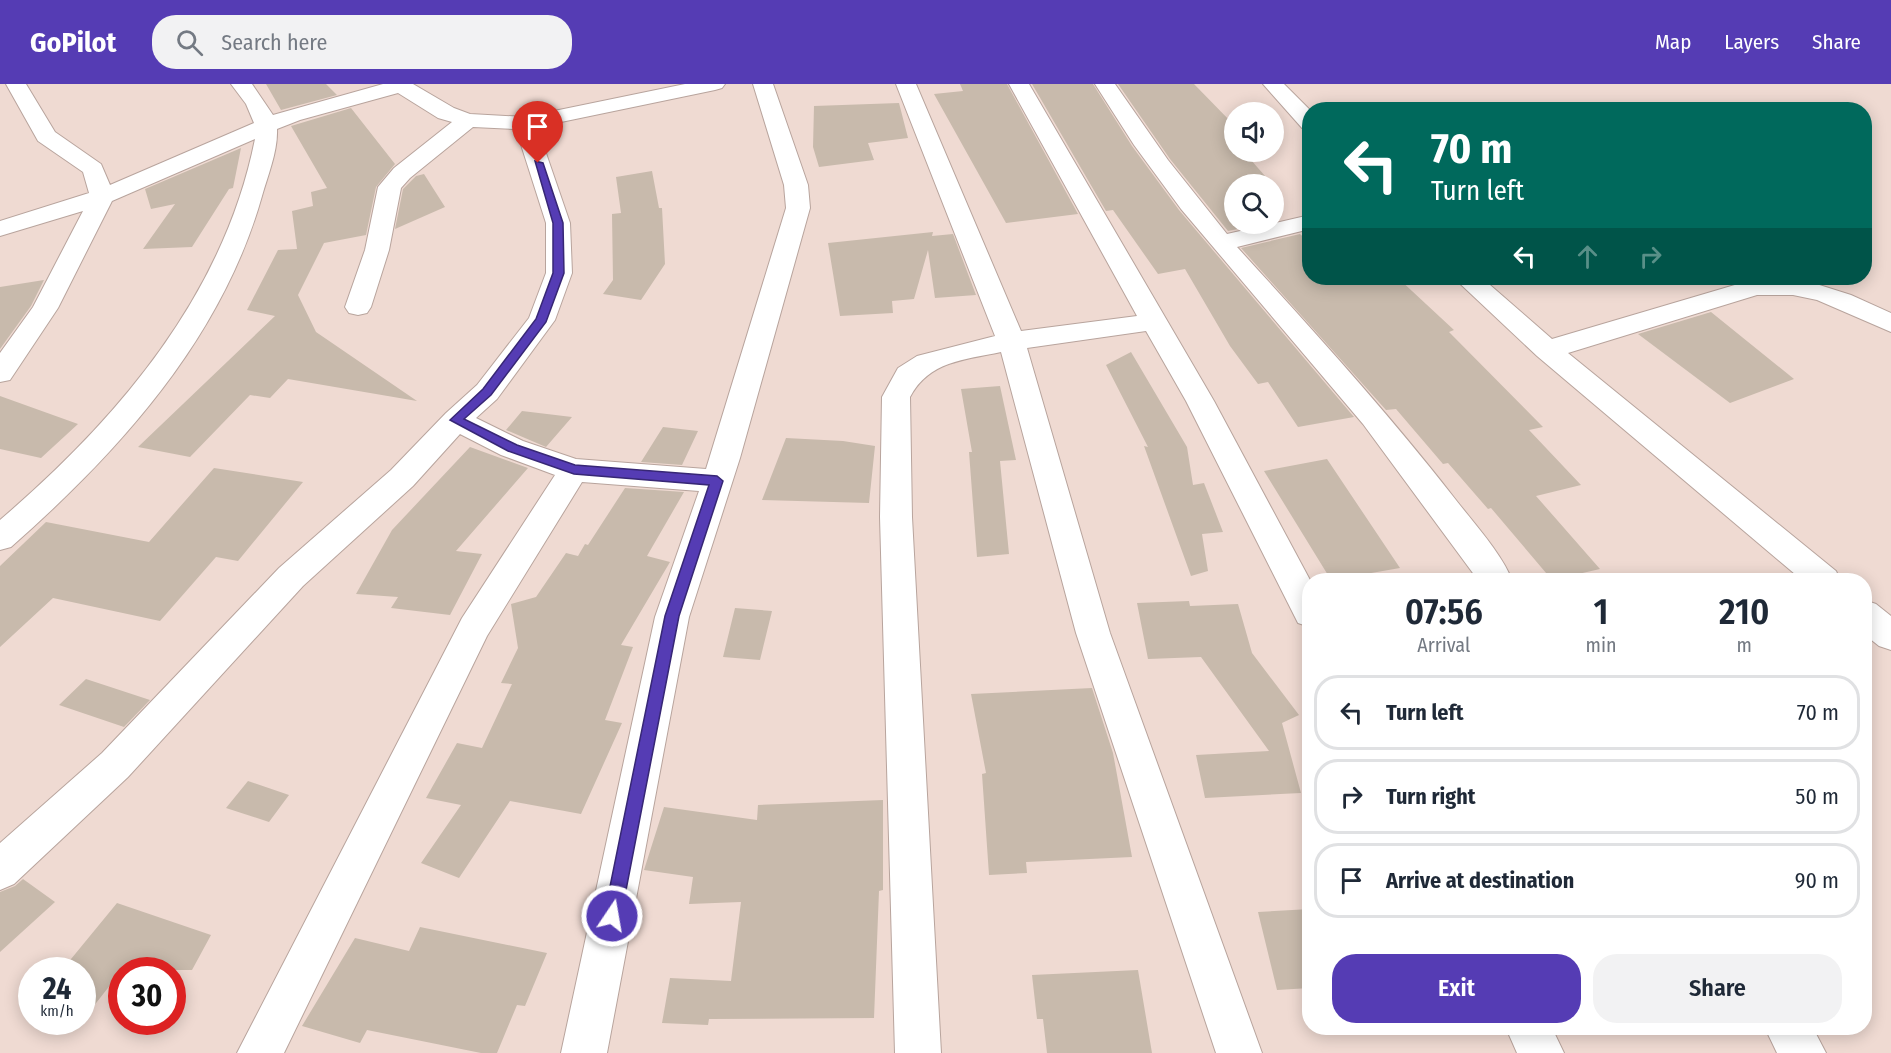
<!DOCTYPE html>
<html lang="en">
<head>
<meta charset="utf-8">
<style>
	:root { --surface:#fff; --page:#f2f2f3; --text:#1f2937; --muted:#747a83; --line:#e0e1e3; --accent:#553cb4 }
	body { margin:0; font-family:"Fira Sans Condensed",sans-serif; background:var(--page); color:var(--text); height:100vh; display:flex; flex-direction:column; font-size:22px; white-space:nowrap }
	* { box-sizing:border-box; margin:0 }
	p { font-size:20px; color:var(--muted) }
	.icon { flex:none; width:33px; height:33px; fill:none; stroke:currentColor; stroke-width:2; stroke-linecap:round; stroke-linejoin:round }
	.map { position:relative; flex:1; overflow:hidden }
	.drawer { position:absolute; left:1302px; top:489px; width:570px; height:462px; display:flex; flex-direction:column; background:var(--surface); border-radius:24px; box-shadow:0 3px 15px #0003 }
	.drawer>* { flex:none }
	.top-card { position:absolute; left:1302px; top:18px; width:570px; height:183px; border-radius:24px; box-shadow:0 3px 15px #0003; background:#00695c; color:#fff; overflow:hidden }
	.tools { position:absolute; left:1224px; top:18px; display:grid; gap:12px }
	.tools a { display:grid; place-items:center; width:60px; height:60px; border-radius:50%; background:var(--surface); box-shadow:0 3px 15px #0003; font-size:30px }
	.speed { position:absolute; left:18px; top:873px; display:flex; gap:12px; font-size:30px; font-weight:700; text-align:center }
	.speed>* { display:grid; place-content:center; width:78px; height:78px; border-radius:50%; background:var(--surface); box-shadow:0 3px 15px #0003; line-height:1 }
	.speed small { font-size:15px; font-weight:400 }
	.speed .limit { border:9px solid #d22; background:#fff; color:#111 }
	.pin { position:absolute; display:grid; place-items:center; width:51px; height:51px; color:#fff; margin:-62px -26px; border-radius:50% 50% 50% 0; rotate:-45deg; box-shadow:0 0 6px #0007 }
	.pin .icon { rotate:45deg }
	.me { position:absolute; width:66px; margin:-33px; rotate:12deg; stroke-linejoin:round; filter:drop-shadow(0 0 4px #0008) }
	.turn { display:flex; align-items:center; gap:21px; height:126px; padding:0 30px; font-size:27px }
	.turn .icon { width:78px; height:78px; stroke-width:2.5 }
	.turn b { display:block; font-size:42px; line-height:51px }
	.lanes { display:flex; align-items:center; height:57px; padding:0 30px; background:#0003; justify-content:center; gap:30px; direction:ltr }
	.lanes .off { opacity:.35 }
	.eta { display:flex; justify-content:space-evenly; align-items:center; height:102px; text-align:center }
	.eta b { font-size:36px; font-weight:600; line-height:42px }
	.action { display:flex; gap:12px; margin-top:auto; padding:12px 30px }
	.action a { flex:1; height:69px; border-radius:24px; background:var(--accent); color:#fff; font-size:24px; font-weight:600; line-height:69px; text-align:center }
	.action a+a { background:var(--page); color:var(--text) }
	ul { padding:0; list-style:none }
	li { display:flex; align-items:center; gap:18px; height:75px; margin:0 12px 9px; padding:0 18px; border:3px solid var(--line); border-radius:24px }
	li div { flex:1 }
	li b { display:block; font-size:22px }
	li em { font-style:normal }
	header { display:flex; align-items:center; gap:36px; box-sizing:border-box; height:84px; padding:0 30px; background:var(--accent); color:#fff }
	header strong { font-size:28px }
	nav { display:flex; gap:33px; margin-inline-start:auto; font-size:21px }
	.search { width:420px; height:54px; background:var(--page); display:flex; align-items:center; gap:15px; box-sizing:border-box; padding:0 21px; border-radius:24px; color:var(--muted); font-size:22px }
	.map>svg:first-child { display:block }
	.building { fill:#c8baac }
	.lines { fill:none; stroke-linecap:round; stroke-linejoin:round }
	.minor-casing { stroke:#b8a49d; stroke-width:2 }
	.minor { fill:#fff; fill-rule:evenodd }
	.route { fill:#553cb4; stroke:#372775; stroke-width:1.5 }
</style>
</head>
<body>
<header>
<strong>GoPilot</strong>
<div class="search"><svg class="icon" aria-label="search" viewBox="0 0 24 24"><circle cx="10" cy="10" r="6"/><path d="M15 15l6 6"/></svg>Search here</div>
<nav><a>Map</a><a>Layers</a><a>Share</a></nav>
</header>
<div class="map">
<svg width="1891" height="969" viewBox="0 0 1891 969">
	<rect width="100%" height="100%" fill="#efdad2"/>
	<path class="building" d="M266 0H326L337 11 281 26Z
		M960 0H1007L1078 130 1006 139 934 10 963 7Z
		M1032 0H1093L1132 62 1179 126 1354 333 1298 343 1268 298 1258 300 1230 262 1185 185 1158 190 1113 126 1106 127Z
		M1118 0H1194L1234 41V68H1244L1265 92 1244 96 1249 100H1234V140H1263L1228 147 1170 75Z
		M899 19 908 54 868 59 874 76 819 83 813 63 814 22Z
		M351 24 395 80 376 103 366 151 324 159 298 211 316 248 417 317 288 295 270 314 250 311 190 373 138 363 275 232 247 226 278 166 297 165 292 127 313 122 311 108 327 104 291 42Z
		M241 64 233 104 229 105 192 163 143 165 175 120 151 125 145 105Z
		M652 87 659 124H662L665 180 641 216 603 210 613 196 612 130 621 129 616 93Z
		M424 90 445 123 395 145 403 105 416 92Z
		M933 148 932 152 953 150 976 211 935 214 928 166 914 215 892 217 893 229 840 232 828 159Z
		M1300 150 1310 159V194H1398L1454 246 1449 248 1543 343 1529 346 1581 401 1536 412 1600 485 1552 496 1491 424 1488 425 1448 379 1443 380 1396 325 1386 326 1241 164Z
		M44 196 31 222 0 265V203Z
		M1711 228 1794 295 1730 319 1638 250Z
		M1131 268 1187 363 1193 401 1204 399 1223 448 1202 450 1208 487 1191 492 1144 362 1148 363 1106 281Z
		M1000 302 1016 376 1000 377 1009 470 977 473 969 368H972L961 305Z
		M0 312 78 340 41 374 0 365Z
		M522 327 572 333 546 363 506 346Z
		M663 343 698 347 682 381 641 378Z
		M786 354 843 357 875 362 869 419 762 416Z
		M470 363 528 384 456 467 482 470 450 531 391 524 398 513 356 510 392 446Z
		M1327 375 1400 484 1331 496 1264 387Z
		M214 384 303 398 238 477 216 473 160 537 53 514 0 563V482L46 438 149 458Z
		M625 404 684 408 647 472 670 478 621 561 633 563 605 636 622 639 581 730 510 717 459 794 421 779 461 721 426 714 457 659 482 664 512 600 501 599 518 564 511 520 536 513 566 469 578 472 585 460 588 461Z
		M1189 517 1190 522 1238 520 1252 569 1299 631 1282 639 1301 709 1205 714 1196 671 1269 667 1201 573 1148 575 1137 519Z
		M735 524 772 527 760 576 723 573Z
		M86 595 150 616 124 643 59 621Z
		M1092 604 1113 669 1132 773 1026 778 1027 789 989 791 982 690 986 689 971 610Z
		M248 697 289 711 269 738 226 724Z
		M883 716V806L879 807 874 934 709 935 708 941 662 939 670 894 731 897 741 818 689 820 693 793 644 786 664 723 757 736 758 721Z
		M23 795 55 818 0 868V808L15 802Z
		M117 819 211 851 192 886H122L82 937V886H62Z
		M1310 825V904L1277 906 1258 828Z
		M420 843 547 869 525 922 517 921 497 969H481L367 946 360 959 302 942 355 854 409 867Z
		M1138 886 1152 969H1047L1043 935H1037L1032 891Z"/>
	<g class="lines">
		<g class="minor-casing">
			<path id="minor" d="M6 0H26L55 48 101 80 110 101 254 39 246 20 231 0H252L273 31 383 0H413L454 24 470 30 525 33 685 0H725L722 4 715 6 537 43 570 139 572 189 555 236 497 315 476 334 523 357 576 375 706 385 786 124 784 101 753 0H773L808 101 810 124 740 374 689 533 607 969H561L655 533 699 407 582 398 487 552 284 969H237L462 534 555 391 501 371 460 350 413 402 303 502 128 693 14 800 0 806V759L102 669 279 484 391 386 446 329 477 301 529 234 546 189V139L516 45 473 43 410 94 401 104 389 166 371 223 367 229 358 231 349 229 345 223 365 166 378 103 394 84 452 38 438 34 398 9 300 36 277 45C278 67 268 91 262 112 222 254 120 367 11 463L0 466V436C118 335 224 211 255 55L112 117 58 224 10 296 0 298V269L33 223 83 127 0 152V137L89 109 83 88 38 57Z
				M896 0H916L1021 247 1137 232 1009 0H1029L1214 317 1310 496V543L1298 539 1186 317 1146 247 1027 264 1110 549 1262 969H1216L1076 549 1001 268C964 276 929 277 910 313L912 433 941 969H895L880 433 882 313 898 284 917 272 995 252Z
				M1095 0H1115L1168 76 1227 150 1310 131V145L1237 163C1311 244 1384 324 1452 411 1471 436 1501 468 1512 496H1478L1363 340 1181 125 1134 61Z
				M1263 0H1284L1310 26V45L1302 44Z
				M1454 194H1482L1552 255 1755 195 1810 198 1851 211 1891 229V248L1817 216 1793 211H1757L1568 269 1836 487 1840 496H1802L1537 272Z
				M1864 516 1876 520 1891 532V566L1879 562 1864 550Z
				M1506 944H1552L1564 969H1517Z
				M1765 944H1813L1826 969H1777Z"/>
		</g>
		<use href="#minor" class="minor"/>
	</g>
	<path class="route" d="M535 77 543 79 563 139 564 189 546 238 491 311 464 335 517 361 575 381 717 392 723 397 679 532 621 832 618 839 612 841 606 839 604 832 665 532 709 401 574 390 508 367 450 336 483 305 536 235 553 189V139Z"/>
</svg>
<div class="tools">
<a><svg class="icon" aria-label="sound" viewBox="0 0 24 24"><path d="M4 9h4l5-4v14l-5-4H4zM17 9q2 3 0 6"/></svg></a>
<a><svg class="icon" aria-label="search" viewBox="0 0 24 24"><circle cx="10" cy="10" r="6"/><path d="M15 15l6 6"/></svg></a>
</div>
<div class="speed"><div>24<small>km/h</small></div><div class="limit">30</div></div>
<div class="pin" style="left:538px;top:79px;background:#d93025"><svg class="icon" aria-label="arrive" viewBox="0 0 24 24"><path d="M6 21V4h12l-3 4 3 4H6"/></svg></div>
<svg class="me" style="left:612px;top:832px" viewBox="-20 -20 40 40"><circle r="17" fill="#553cb4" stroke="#fff" stroke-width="3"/><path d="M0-11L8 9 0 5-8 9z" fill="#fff"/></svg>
<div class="top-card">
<div class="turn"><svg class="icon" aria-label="left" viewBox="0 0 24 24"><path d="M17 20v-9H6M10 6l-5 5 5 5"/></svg><div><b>70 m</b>Turn left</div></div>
<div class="lanes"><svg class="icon" aria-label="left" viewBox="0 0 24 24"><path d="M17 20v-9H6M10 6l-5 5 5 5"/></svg><svg class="icon off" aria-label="ahead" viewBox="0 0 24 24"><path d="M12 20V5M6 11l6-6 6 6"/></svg><svg class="icon off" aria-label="right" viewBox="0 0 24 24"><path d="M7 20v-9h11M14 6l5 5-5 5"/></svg></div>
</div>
<section class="drawer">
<div class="eta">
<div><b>07:56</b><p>Arrival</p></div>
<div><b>1</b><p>min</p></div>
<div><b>210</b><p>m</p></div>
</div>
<ul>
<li><svg class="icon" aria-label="left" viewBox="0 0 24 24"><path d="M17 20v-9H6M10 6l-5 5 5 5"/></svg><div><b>Turn left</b></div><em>70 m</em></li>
<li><svg class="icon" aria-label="right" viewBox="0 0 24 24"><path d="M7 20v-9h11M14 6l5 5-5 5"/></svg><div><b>Turn right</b></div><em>50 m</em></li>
<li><svg class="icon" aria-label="arrive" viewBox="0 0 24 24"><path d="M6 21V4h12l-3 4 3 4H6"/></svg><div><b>Arrive at destination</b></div><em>90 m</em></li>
</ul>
<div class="action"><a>Exit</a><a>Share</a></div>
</section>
</div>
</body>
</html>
